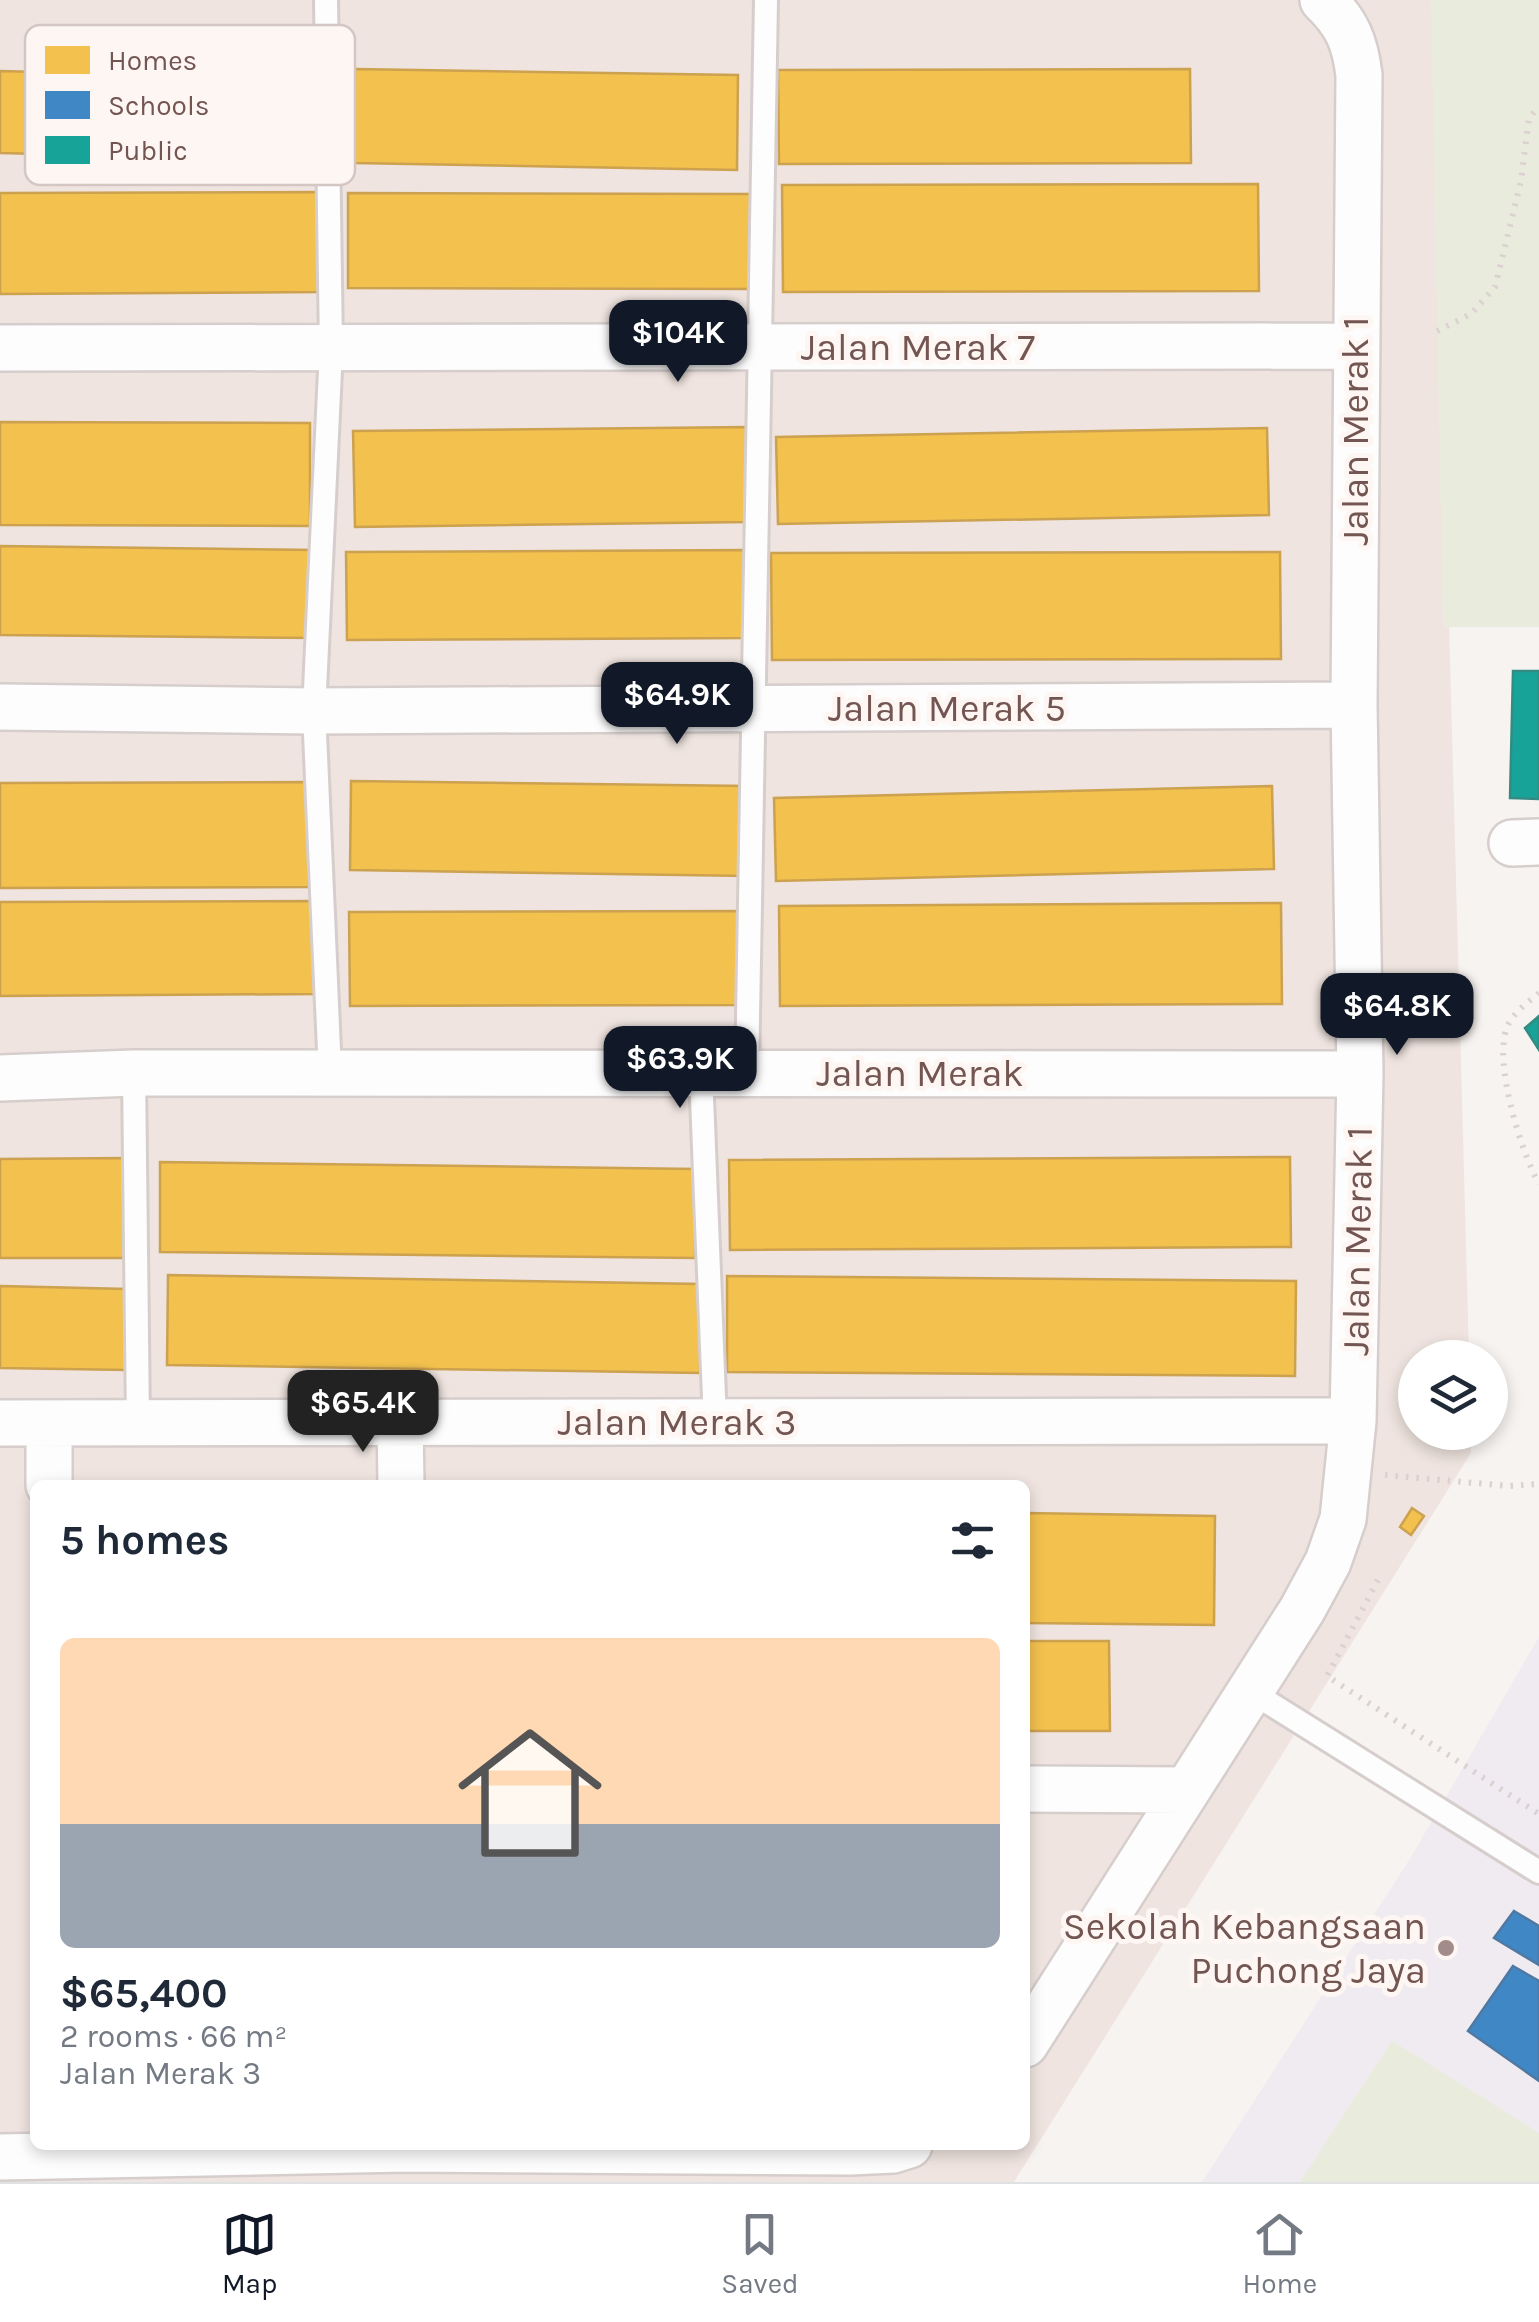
<!DOCTYPE html>
<html lang="en">
<head>
<meta charset="utf-8">
<style>
  body { margin:0; font-family:Karla,sans-serif; background:#f2f2f3; color:#1f2937; height:100vh; display:flex; flex-direction:column; font-size:38px; white-space:nowrap }
  * { box-sizing:border-box; margin:0 }
  p { font-size:32px; color:#747a83 }
  .icon { flex:none; width:55px; height:55px; fill:none; stroke:currentColor; stroke-width:2; stroke-linecap:round; stroke-linejoin:round }
  .map { position:relative; flex:1; overflow:hidden }
  .details { position:absolute; left:30px; top:1480px; width:1000px; height:670px; display:flex; flex-direction:column; background:#fff; border-radius:15px; box-shadow:0 5px 15px #0003 }
  .details>* { flex:none }
  .fabs { position:absolute; left:1398px; top:1340px; display:grid; gap:20px }
  .fabs a { display:grid; place-items:center; width:110px; height:110px; border-radius:50%; background:#fff; box-shadow:0 5px 15px #0003; font-size:50px }
  .price { position:absolute; translate:-50% -85px; padding:0 22px; border-radius:20px; background:#111827; color:#fff; font-size:32px; line-height:65px; filter:drop-shadow(0 2px 5px #0008) }
  .price::after { content:''; position:absolute; left:50%; top:60px; width:30px; height:22px; margin-left:-15px; background:inherit; clip-path:polygon(0 0,100% 0,50% 100%) }
  .price.current { background:#222; color:#fff }
  ul { padding:0; list-style:none }
  li { display:grid; align-content:center; gap:20px; height:530px; padding:0 30px }
  li span { display:grid; place-items:center; height:310px; border-radius:15px; color:#555 }
  li>.icon { margin-inline-start:auto }
  span .icon { width:180px; height:180px; fill:#fffc; stroke-width:1 }
  li b { font-size:42px }
  h2 { display:flex; justify-content:space-between; align-items:center; height:120px; padding:0 30px; font-size:42px }
  .dock { display:flex; justify-content:space-around; align-items:center; height:140px; border-top:2px solid #e0e1e3; background:#fff; font-size:28px; color:#747a83 }
  .dock a { display:grid; justify-items:center; gap:5px }
  .dock .current { color:#111827 }
  .map>svg:first-child { display:block }
  .residential { fill:#efe4df; fill-rule:evenodd }
  .education { fill:#efebf1 }
  .green { fill:#e9ecdc }
  .homes { fill:#f2c14e; stroke:#cca14f; stroke-width:2.5 }
  .schools { fill:#3f88c5; stroke:#4f79a2; stroke-width:2.5 }
  .public { fill:#17a398; stroke:#338c83; stroke-width:2.5 }
  .lines { fill:none; stroke-linecap:round; stroke-linejoin:round }
  .service-casing { stroke:#d6cecc; stroke-width:28 }
  .minor-casing { stroke:#d6cecc; stroke-width:50 }
  .path { stroke:#dad1d0; stroke-width:6; stroke-dasharray:2.5 8; stroke-linecap:butt }
  .service { stroke:#fefdfd; stroke-width:22 }
  .minor { stroke:#fefdfd; stroke-width:45 }
  .poi-dot { fill:#a18c89; stroke:#fdf6f3; stroke-width:4 }
  .labels { text-anchor:middle; stroke-width:10; stroke-linejoin:round; paint-order:stroke }
  .street-label { font-size:38px; fill:#735552; stroke:#fdf6f3 }
  .poi-label { font-size:38px; fill:#735552; stroke:#fdf6f3; text-anchor:end }
  .key { fill:#fdf6f3; stroke:#d4c6c3; stroke-width:2.5 }
  .key-label { font-size:28px; fill:#735552 }
</style>
</head>
<body>
<div class="map">
<svg width="1539" height="2182" viewBox="0 0 1539 2182">
  <rect width="100%" height="100%" fill="#f7f3f0"/>
  <path class="residential" d="M0 0H1432L1469 1357 1415 1358V1432L1471 1433V1453L1014 2182H0ZM35 1485H1025V2145H35Z"/>
  <path class="education" d="M1539 1637V2182H1202L1411 1857Z"/>
  <path class="green" d="M1431 0H1539V627H1443Z
    M1392 2041 1539 2133V2182H1300Z"/>
  <path class="homes" d="M355 69 738 75 737 170 354 163Z
    M1190 69 1191 163 779 164 778 70Z
    M0 71 316 79 315 161 0 153Z
    M1258 184 1259 291 783 292 782 185Z
    M319 192 320 292 0 294V193Z
    M348 193 753 194V289L348 288Z
    M0 422 310 423V526L0 525Z
    M746 427 747 522 355 527 353 431Z
    M1267 428 1269 515 778 524 776 437Z
    M0 546 316 550 315 638 0 635Z
    M748 550 749 638 347 640 346 552Z
    M1280 552 1281 659 772 660 771 553Z
    M351 781 748 786V876L350 870Z
    M308 782 309 887 0 888V783Z
    M1272 786 1274 869 776 881 774 798Z
    M314 901 315 994 0 996V902Z
    M1281 903 1282 1004 780 1006 779 906Z
    M747 911V1005L350 1006 349 912Z
    M1290 1157 1291 1247 730 1250 729 1160Z
    M125 1158 126 1258H0V1159Z
    M160 1162 696 1169 695 1258 160 1252Z
    M168 1275 701 1284 700 1373 167 1365Z
    M727 1276 1296 1281 1295 1376 727 1372Z
    M0 1286 127 1289 126 1370 0 1368Z
    M1412 1508 1424 1516 1411 1535 1400 1527Z
    M1025 1513 1215 1516 1214 1625 1025 1623Z
    M1025 1641H1109L1110 1731H1025Z"/>
  <path class="schools" d="M1514 1911 1539 1926V1965L1494 1938Z
    M1513 1966 1539 1981V2081L1468 2031Z"/>
  <path class="public" d="M1513 671H1539V799L1510 798Z
    M1539 1016V1050L1525 1028Z"/>
  <g class="lines">
    <defs>
      <path id="service" d="M326 0 331 349 314 711 330 1073
        M134 1073 138 1423
        M701 1073 715 1422
        M747 1073 766 0
        M1250 1691 1539 1872"/>
      <path id="minor" d="M0 348 1356 346
        M0 707 314 711 1354 705
        M1512 843 1539 842
        M0 1078 134 1073 1360 1074
        M0 1423 1353 1421
        M400 1423 401 1485
        M49 1485V1423
        M1025 1789 1185 1790
        M1025 2044 1302 1610 1328 1562 1343 1519 1353 1421 1360 1074 1354 705 1359 75C1355 42 1347 23 1323 0
        M0 2157 405 2149 850 2152 893 2150 909 2145"/>
    </defs>
    <use href="#service" class="service-casing"/>
    <use href="#minor" class="minor-casing"/>
    <path class="path" d="M1437 331 1471 314 1495 287 1521 181 1529 118 1539 106
      M1539 993C1528 1002 1513 1013 1507 1027 1493 1062 1521 1152 1539 1184
      M1385 1475 1509 1486 1539 1484
      M1378 1580 1327 1676 1539 1814"/>
    <use href="#service" class="service"/>
    <use href="#minor" class="minor"/>
  </g>
  <circle class="poi-dot" cx="1446" cy="1948" r="10"/>
  <g class="labels">
    <g class="street-label">
      <text x="918" y="360">Jalan Merak 7</text>
      <text transform="translate(1355 431) rotate(-90)" y="13">Jalan Merak 1</text>
      <text x="947" y="721">Jalan Merak 5</text>
      <text x="920" y="1086">Jalan Merak</text>
      <text transform="translate(1357 1241) rotate(-89)" y="13">Jalan Merak 1</text>
      <text x="677" y="1435">Jalan Merak 3</text>
    </g>
    <g class="poi-label">
      <text x="1426" y="1939">Sekolah Kebangsaan<tspan x="1426" dy="44">Puchong Jaya</tspan></text>
    </g>
  </g>
  <rect x="25" y="25" width="330" height="160" rx="15" class="key"/>
  <rect x="45" y="46" width="45" height="28" fill="#f2c14e"/>
  <rect x="45" y="91" width="45" height="28" fill="#3f88c5"/>
  <rect x="45" y="136" width="45" height="28" fill="#17a398"/>
  <g class="key-label">
    <text x="108" y="70">Homes</text>
    <text x="108" y="115">Schools</text>
    <text x="108" y="160">Public</text>
  </g>
</svg>
<div class="fabs">
<a><svg class="icon" aria-label="layers" viewBox="0 0 24 24"><path d="M12 4l9 5-9 5-9-5zM3 14l9 5 9-5"/></svg></a>
</div>
<b class="price" style="left:678px;top:385px">$104K</b>
<b class="price" style="left:677px;top:747px">$64.9K</b>
<b class="price" style="left:1397px;top:1058px">$64.8K</b>
<b class="price" style="left:680px;top:1111px">$63.9K</b>
<b class="price current" style="left:363px;top:1455px">$65.4K</b>
<section class="details">
<h2>5 homes<svg class="icon" aria-label="filters" viewBox="0 0 24 24"><path d="M4 7h16M4 17h16"/><circle cx="9" cy="7" r="2"/><circle cx="15" cy="17" r="2"/></svg></h2>
<ul>
<li><span style="background:linear-gradient(#ffd9b3 60%,#9aa5b1 0)"><svg class="icon" aria-label="home" viewBox="0 0 24 24"><path d="M3 11l9-7 9 7M6 9v11h12V9"/></svg></span><div><b>$65,400</b><p>2 rooms · 66 m²</p><p>Jalan Merak 3</p></div></li>
</ul>
</section>
</div>
<nav class="dock">
<a class="current"><svg class="icon" aria-label="map" viewBox="0 0 24 24"><path d="M3 6l6-2 6 2 6-2v14l-6 2-6-2-6 2zM9 4v14M15 6v14"/></svg>Map</a>
<a><svg class="icon" aria-label="saved" viewBox="0 0 24 24"><path d="M7 4h10v16l-5-4-5 4z"/></svg>Saved</a>
<a><svg class="icon" aria-label="home" viewBox="0 0 24 24"><path d="M3 11l9-7 9 7M6 9v11h12V9"/></svg>Home</a>
</nav>
</body>
</html>
